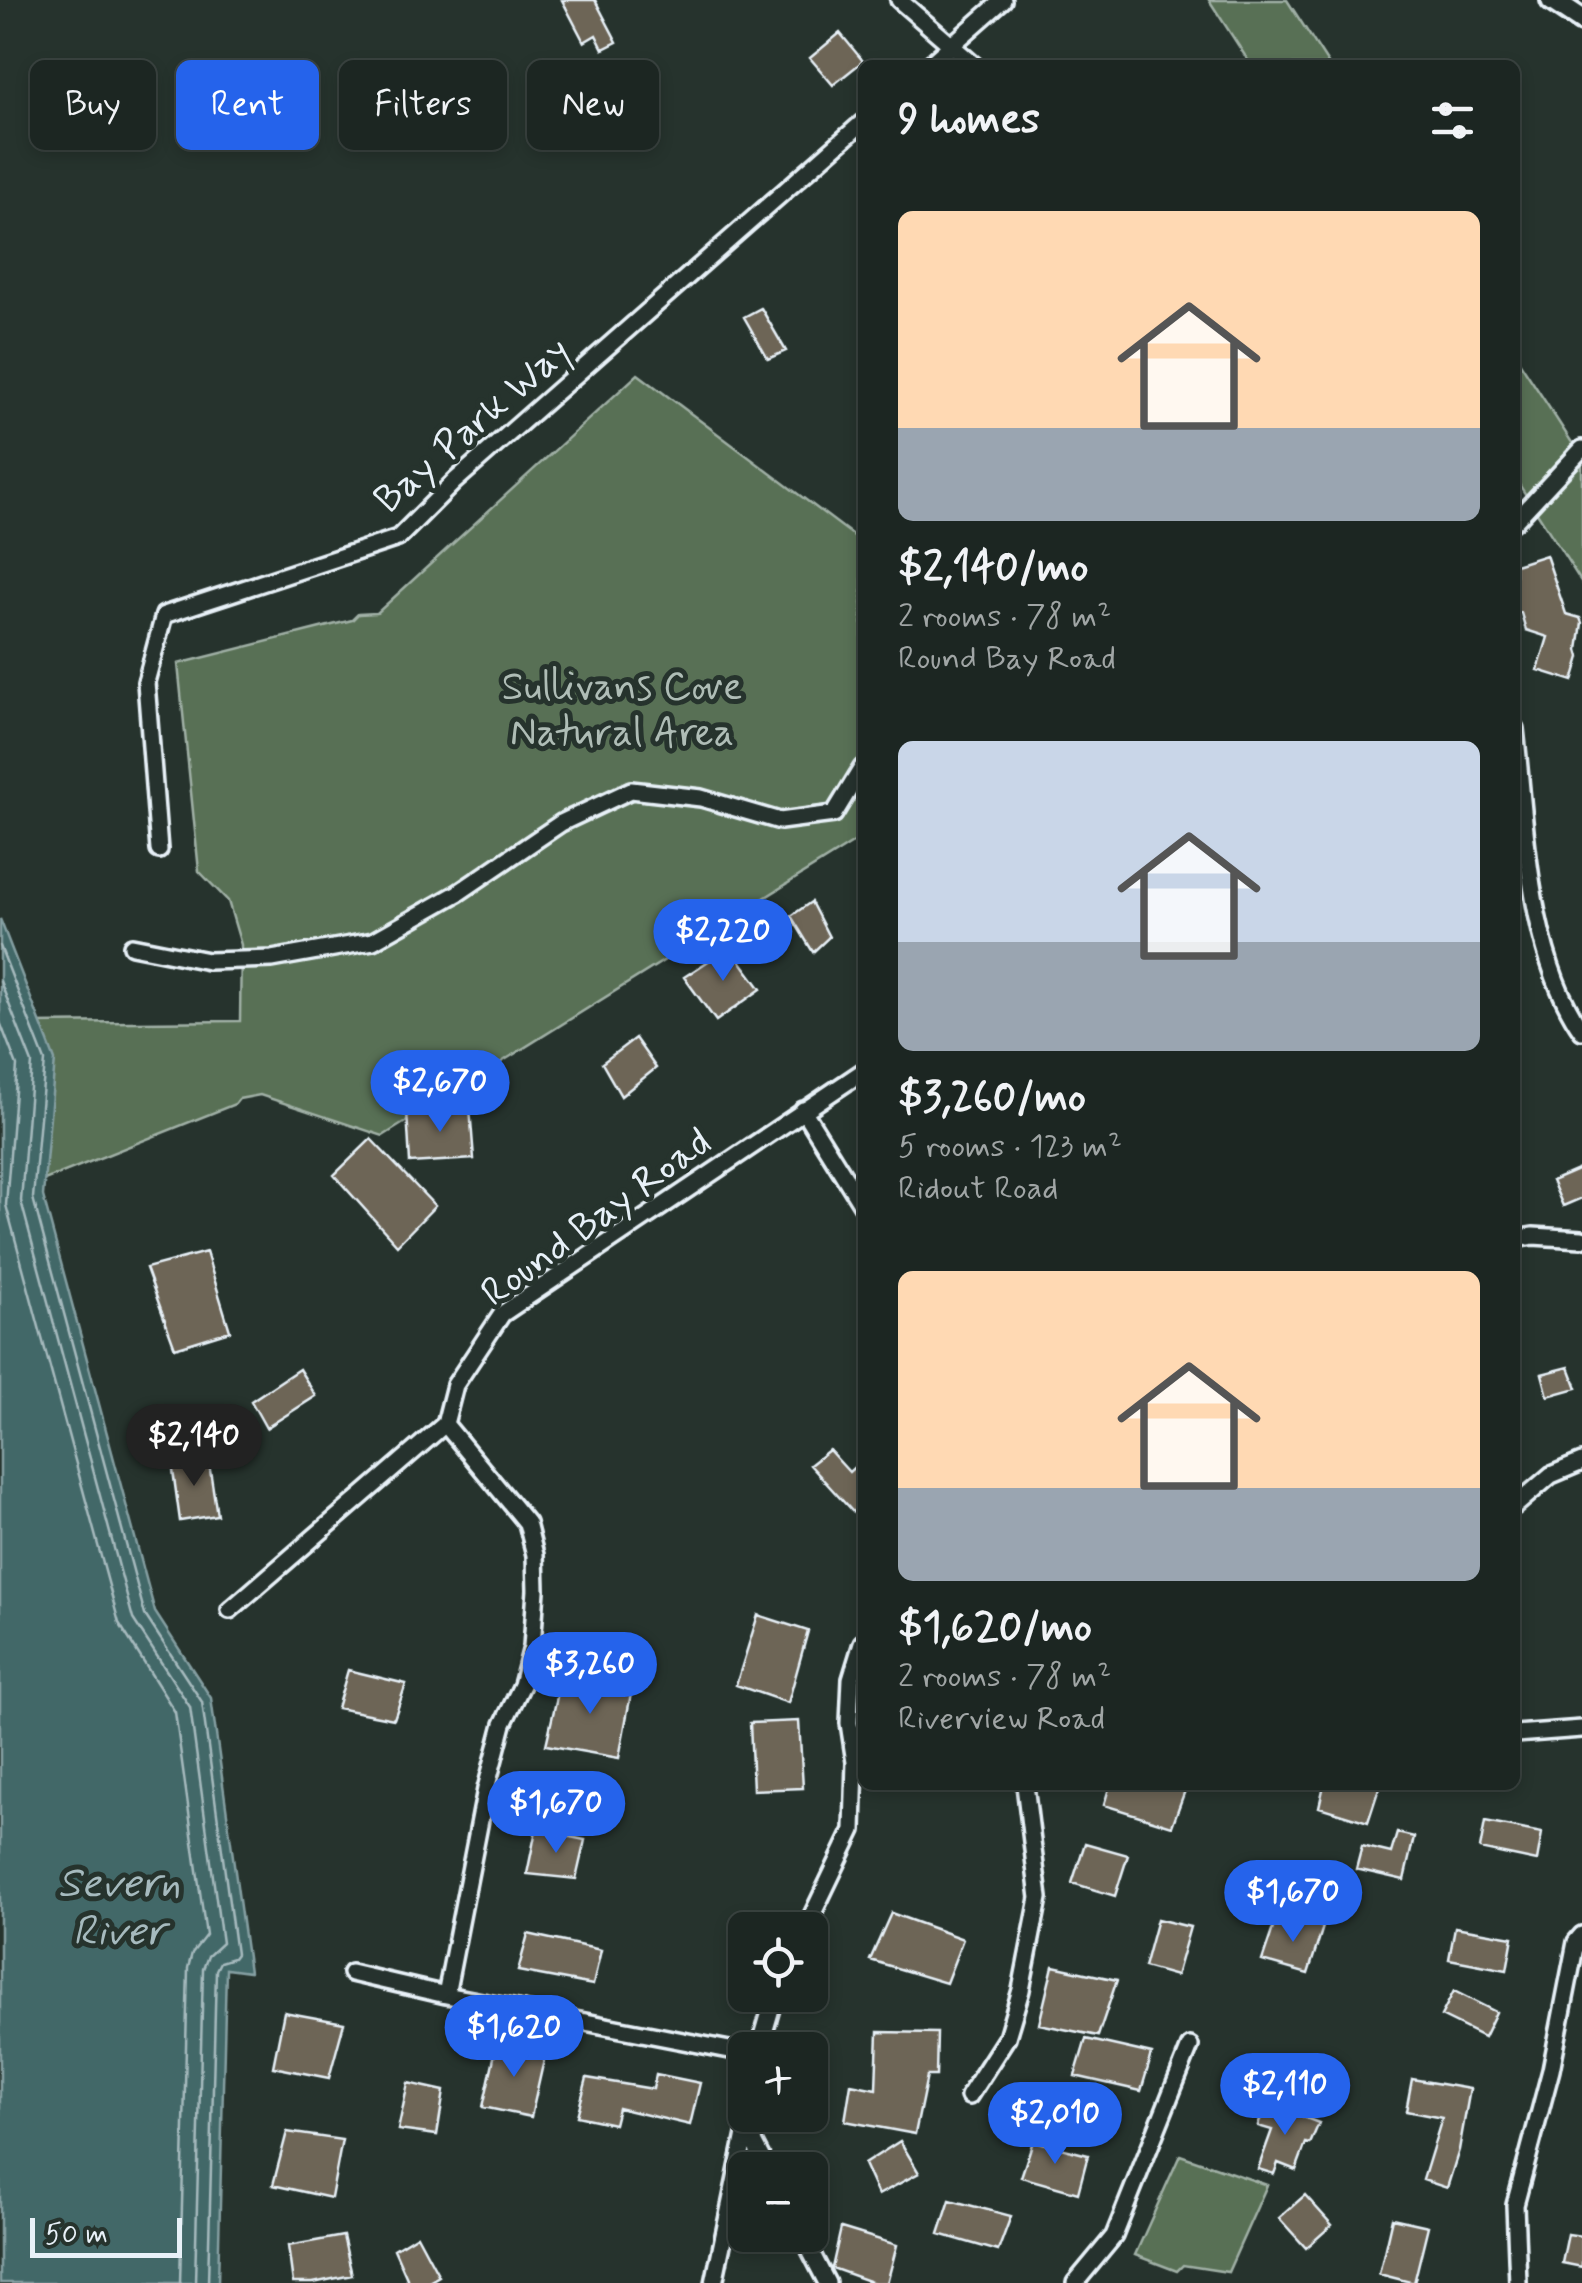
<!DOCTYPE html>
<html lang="en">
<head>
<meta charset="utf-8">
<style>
  body { margin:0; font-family:Mynerve,sans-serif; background:#29322f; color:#f1f3f6; height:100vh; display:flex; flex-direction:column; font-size:38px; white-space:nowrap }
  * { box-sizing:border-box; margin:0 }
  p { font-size:32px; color:#a0a5a5 }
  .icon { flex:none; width:55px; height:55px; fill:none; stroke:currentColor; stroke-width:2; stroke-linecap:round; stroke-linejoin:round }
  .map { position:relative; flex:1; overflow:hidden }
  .side { position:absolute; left:858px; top:60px; width:662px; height:1730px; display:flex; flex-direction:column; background:#1c2622; border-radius:15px; box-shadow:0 5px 15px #0003,0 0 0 2px #3a4340 }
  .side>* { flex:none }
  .guide { position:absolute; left:30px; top:60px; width:678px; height:90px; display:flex; gap:20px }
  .fabs { position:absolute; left:728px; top:1912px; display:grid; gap:20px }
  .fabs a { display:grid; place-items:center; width:100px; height:100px; border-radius:15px; background:#1c2622; box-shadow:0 5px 15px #0003,0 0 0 2px #3a4340; font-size:50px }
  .scale { position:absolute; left:30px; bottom:25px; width:152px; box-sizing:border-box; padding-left:10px; border:5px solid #e8f1f8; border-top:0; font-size:28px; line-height:35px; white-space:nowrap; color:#e8f1f8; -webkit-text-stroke:8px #26332d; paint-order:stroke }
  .price { position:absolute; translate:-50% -85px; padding:0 22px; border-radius:35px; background:#2563eb; color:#fff; font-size:32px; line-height:65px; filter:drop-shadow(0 2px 5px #0008) }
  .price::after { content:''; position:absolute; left:50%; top:60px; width:30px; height:22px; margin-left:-15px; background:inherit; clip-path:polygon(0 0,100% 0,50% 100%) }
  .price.selected { background:#222; color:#fff }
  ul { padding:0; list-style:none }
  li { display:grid; align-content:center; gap:20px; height:530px; padding:0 40px }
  li span { display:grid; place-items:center; height:310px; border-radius:15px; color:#555 }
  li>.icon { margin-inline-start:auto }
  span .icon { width:180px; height:180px; fill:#fffc; stroke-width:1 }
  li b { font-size:42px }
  h2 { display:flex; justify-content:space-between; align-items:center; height:120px; padding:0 40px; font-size:42px }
  .chip { padding:0 35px; border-radius:15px; background:#1c2622; box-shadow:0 5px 15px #0003,0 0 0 2px #3a4340; font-size:35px; line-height:90px }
  .chip.selected { background:#2563eb; color:#fff }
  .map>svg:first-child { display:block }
  .green { fill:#597054; stroke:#a0b0a6; stroke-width:2.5 }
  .water { fill:#436868; stroke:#859fa2; stroke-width:2.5 }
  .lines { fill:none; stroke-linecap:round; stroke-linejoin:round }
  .shore { stroke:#a6babe; stroke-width:2.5 }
  .building { fill:#6d6556; stroke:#e8f1f8; stroke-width:2.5 }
  .minor-casing { stroke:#e8f1f8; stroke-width:22 }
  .tertiary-casing { stroke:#e8f1f8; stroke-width:28 }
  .minor { stroke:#26332d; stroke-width:15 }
  .tertiary { stroke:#26332d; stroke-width:20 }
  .labels { text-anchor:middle; stroke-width:10; stroke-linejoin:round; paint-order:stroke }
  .street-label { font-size:40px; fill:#e8f1f8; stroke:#26332d }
  .park-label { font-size:40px; fill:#afbdb6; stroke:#26332d }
  .water-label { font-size:42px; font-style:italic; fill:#a6babe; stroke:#26332d }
</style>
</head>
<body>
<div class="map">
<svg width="1582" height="2283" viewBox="0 0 1582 2283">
  <rect width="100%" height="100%" fill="#26332d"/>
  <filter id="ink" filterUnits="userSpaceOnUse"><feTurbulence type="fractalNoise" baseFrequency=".01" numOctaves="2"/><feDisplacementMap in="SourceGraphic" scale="20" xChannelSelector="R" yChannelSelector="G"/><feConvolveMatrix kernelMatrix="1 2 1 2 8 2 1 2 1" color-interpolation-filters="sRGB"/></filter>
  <g filter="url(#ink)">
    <path class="green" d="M1209 0H1287L1329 65H1251Z
      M1515 355 1582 458V583L1515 478Z
      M638 374 862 542V837L383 1136 260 1095 239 1099 235 1104 42 1181 31 1023 240 1021 241 945 228 901 199 871 178 664 352 620 358 614 377 613Z
      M1180 2155 1267 2185 1228 2272 1183 2265 1177 2271 1135 2255Z"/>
    <path class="water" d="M0 919 55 1060 43 1196 155 1612 211 1698 249 1972 226 1969 218 2283H0Z"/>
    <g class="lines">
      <path class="shore" d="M0 946 45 1061 33 1198 145 1615 202 1702 236 1954 233 1958 220 1962 216 1970 208 2283
        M0 981 32 1063 21 1201 133 1619 190 1707 222 1943 208 1956 203 1969 195 2283
        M0 1022 17 1066 6 1205 119 1623 175 1712 206 1935 192 1953 188 1968 180 2283"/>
    </g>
    <path class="building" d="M562 0H595L617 42 603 49 596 35 584 42Z
      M840 33 863 61 833 85 810 58Z
      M761 308 786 351 768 359 744 317Z
      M1546 555 1566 614 1580 618 1582 623 1578 650 1580 657 1573 681 1538 670 1548 637 1526 630 1521 613 1515 612V565Z
      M811 902 829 937 813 952 791 916Z
      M730 947 761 989 716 1021 684 977Z
      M635 1038 656 1068 621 1096 602 1063Z
      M470 1108 474 1159 410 1163 407 1111Z
      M371 1139 435 1206 397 1245 334 1175Z
      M1582 1168V1198L1563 1206 1552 1181Z
      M206 1252 230 1331 175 1348 146 1268Z
      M1569 1367 1577 1388 1548 1396 1542 1374Z
      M299 1369 316 1396 266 1428 251 1401Z
      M829 1450 849 1472 862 1460V1522L810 1465Z
      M208 1457 217 1515 180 1521 172 1463Z
      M758 1615 808 1631 788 1703 736 1685Z
      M348 1670 406 1684 394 1719 337 1708Z
      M562 1675 632 1688 619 1758 546 1745Z
      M799 1721 803 1788 753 1790 750 1723Z
      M1110 1785H1187L1172 1826 1104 1805Z
      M1324 1785H1380L1368 1822 1319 1807Z
      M1485 1822 1542 1833 1537 1861 1480 1849Z
      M536 1830 585 1840 576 1879 527 1874Z
      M1397 1833 1414 1837 1404 1880 1356 1869 1362 1846 1391 1853Z
      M1085 1843 1128 1855 1115 1896 1072 1883Z
      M891 1913 963 1939 946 1983 870 1960Z
      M1277 1916 1323 1927 1308 1974 1262 1961Z
      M1157 1919 1190 1927 1176 1976 1144 1967Z
      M1455 1927 1513 1937 1507 1970 1449 1959Z
      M528 1934 601 1950 593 1985 518 1971Z
      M1053 1966 1117 1980 1098 2036 1039 2024Z
      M1454 1991 1496 2012 1484 2037 1441 2016Z
      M284 2012 344 2023 329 2078 273 2067Z
      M878 2032 937 2033 936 2076H927L915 2134 845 2121 851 2084 876 2089Z
      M1086 2039 1152 2054 1141 2091 1075 2076Z
      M497 2044 546 2051 531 2117 483 2107Z
      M656 2074 700 2083 690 2125 618 2108 614 2124 577 2116 587 2078 653 2089Z
      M1412 2079 1470 2089 1459 2150 1447 2188 1423 2180 1442 2118 1406 2111Z
      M408 2083 444 2091 437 2135 398 2130Z
      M1266 2103 1319 2123 1310 2144 1306 2143 1296 2170 1278 2163 1274 2174 1258 2169 1272 2130 1258 2126Z
      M287 2132 342 2140 331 2198 273 2185Z
      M900 2141 919 2173 878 2195 864 2164Z
      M1033 2141 1088 2155 1078 2193 1021 2177Z
      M1305 2195 1332 2225 1306 2248 1279 2218Z
      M950 2200 1011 2216 998 2251 939 2234Z
      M1392 2218 1428 2226 1414 2283 1379 2274Z
      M841 2228 897 2245 887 2283H874L832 2268Z
      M1568 2234 1582 2236V2267L1562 2263Z
      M417 2235 439 2276 427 2283H409L394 2249Z
      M343 2236 352 2275 313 2283H293L288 2246Z"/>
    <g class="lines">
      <defs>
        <path id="minor" d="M899 0 974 65
          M929 65 1003 0
          M1515 521 1582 449
          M1515 729C1526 822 1527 953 1582 1031
          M159 850 146 682 164 615 398 538 455 481 862 123
          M132 946 208 961 272 959 373 941 458 893 561 823 631 790 701 798 780 821 834 814 862 768
          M803 1110 862 1205
          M1515 1239 1533 1236 1582 1239
          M445 1424 527 1523 535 1555 536 1590 532 1647 522 1685 503 1724 486 1789 446 1995
          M1515 1506 1551 1475 1582 1462
          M230 1610 445 1424 455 1385 502 1314 862 1072
          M1515 1734 1582 1729
          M805 1930 853 1830 855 1762 849 1723 851 1679 862 1643
          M351 1973 446 1995 745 2053
          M759 2050 775 1995
          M969 2096 1007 2037 1021 1990 1039 1898 1025 1785
          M747 2130 768 2170
          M802 2235 827 2283
          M714 2283 749 2115
          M1075 2283 1114 2236 1190 2046
          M1518 2283 1515 2205 1551 2070 1576 1942 1582 1935"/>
        <path id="tertiary" d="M1552 0 1582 20"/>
      </defs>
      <use href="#minor" class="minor-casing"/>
      <use href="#tertiary" class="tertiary-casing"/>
      <use href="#minor" class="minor"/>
      <use href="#tertiary" class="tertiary"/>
    </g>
  </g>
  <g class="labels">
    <g class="street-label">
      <text transform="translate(471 424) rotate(-41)" y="14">Bay Park Way</text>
      <text transform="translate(595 1216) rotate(-36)" y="14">Round Bay Road</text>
    </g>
    <g class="park-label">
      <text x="622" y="699">Sullivans Cove<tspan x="622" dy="46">Natural Area</tspan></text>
    </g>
    <g class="water-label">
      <text x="119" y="1896">Severn<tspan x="119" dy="48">River</tspan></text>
    </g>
  </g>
</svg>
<div class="fabs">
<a><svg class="icon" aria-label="locate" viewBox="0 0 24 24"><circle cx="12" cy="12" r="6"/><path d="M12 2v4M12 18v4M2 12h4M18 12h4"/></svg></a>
<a>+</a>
<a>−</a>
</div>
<div class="scale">50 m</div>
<b class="price" style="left:723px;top:984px">$2,220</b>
<b class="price" style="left:440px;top:1135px">$2,670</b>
<b class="price selected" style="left:194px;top:1489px">$2,140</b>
<b class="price" style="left:590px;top:1717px">$3,260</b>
<b class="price" style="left:556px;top:1856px">$1,670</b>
<b class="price" style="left:1293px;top:1945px">$1,670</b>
<b class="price" style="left:514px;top:2080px">$1,620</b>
<b class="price" style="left:1285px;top:2138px">$2,110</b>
<b class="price" style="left:1055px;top:2167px">$2,010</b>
<div class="guide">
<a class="chip">Buy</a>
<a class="chip selected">Rent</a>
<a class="chip">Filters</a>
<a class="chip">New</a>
</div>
<section class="side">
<h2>9 homes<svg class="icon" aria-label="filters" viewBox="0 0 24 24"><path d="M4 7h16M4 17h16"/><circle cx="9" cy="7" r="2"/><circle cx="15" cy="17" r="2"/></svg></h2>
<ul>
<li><span style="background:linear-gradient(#ffd9b3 70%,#9aa5b1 0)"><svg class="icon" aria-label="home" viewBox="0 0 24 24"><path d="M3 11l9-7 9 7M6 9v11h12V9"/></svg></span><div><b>$2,140/mo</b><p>2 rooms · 78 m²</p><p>Round Bay Road</p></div></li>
<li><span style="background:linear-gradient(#c9d6e8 65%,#9aa5b1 0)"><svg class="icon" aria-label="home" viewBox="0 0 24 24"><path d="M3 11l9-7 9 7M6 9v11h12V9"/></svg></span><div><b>$3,260/mo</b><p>5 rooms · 123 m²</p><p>Ridout Road</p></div></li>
<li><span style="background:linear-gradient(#ffd9b3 70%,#9aa5b1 0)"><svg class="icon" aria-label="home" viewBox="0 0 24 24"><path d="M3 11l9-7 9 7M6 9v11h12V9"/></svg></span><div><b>$1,620/mo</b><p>2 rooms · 78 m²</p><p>Riverview Road</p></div></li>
</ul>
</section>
</div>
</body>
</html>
